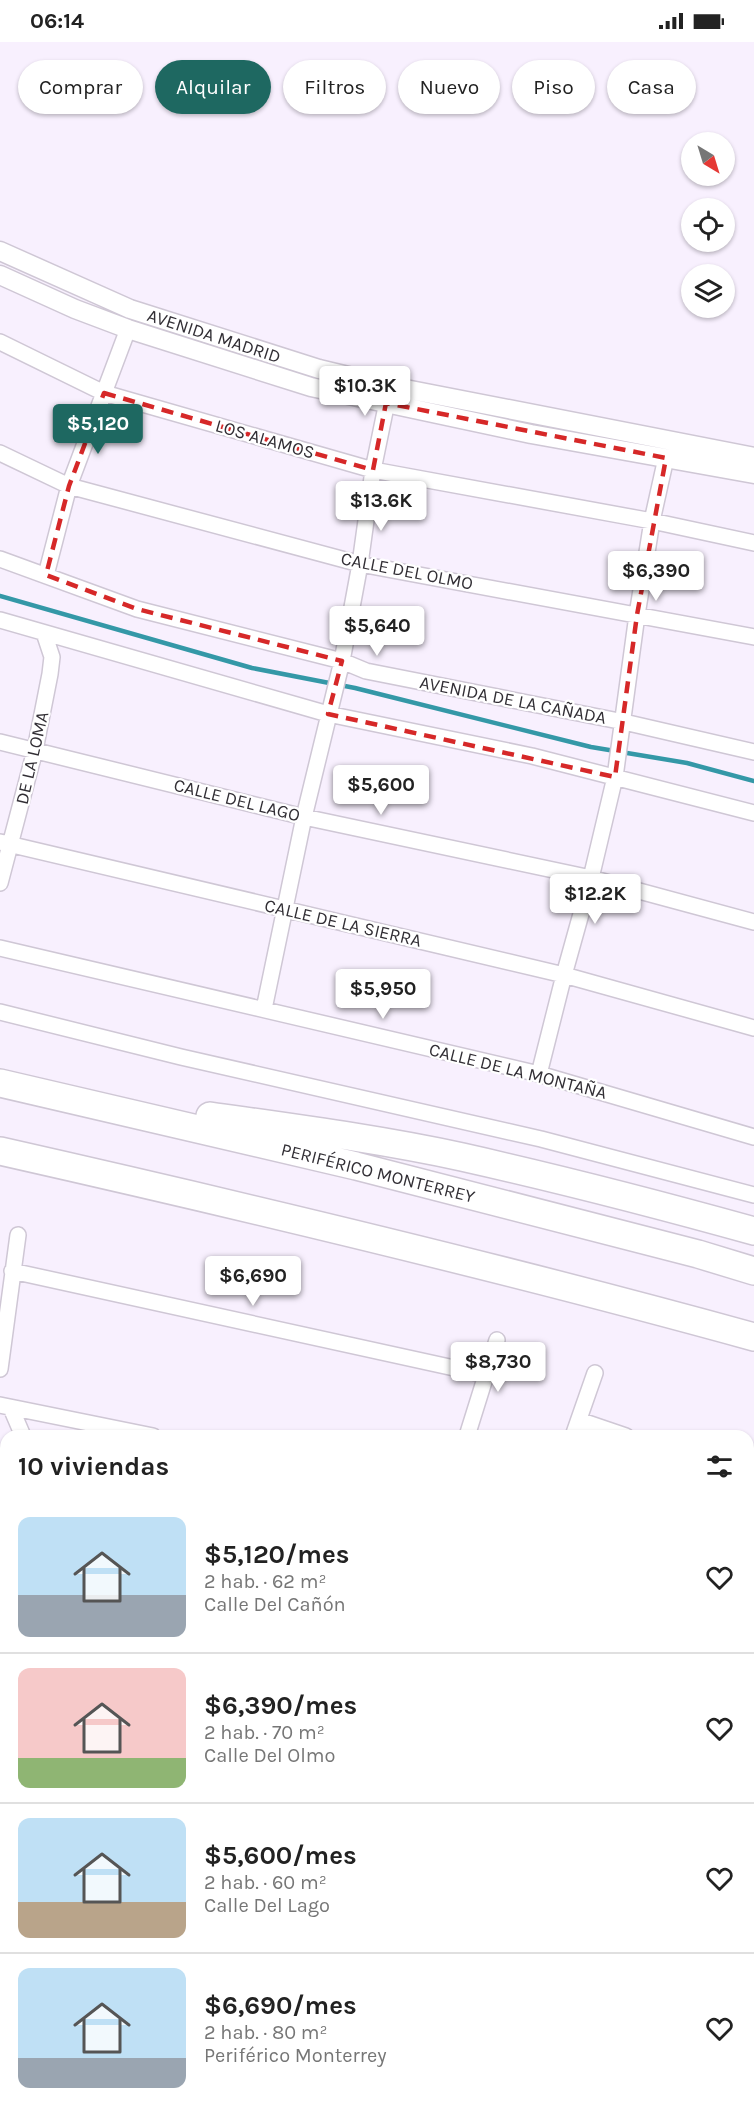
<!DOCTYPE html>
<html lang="es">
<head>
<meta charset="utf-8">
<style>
  body { margin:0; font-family:Karla,sans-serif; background:#f2f2f2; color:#222; height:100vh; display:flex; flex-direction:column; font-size:22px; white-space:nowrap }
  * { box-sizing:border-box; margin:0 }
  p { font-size:20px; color:#767676 }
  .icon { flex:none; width:33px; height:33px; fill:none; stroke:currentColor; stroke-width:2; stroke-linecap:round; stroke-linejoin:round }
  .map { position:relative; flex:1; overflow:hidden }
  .sheet { position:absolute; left:0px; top:1388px; width:754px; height:686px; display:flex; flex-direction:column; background:#fff; border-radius:18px 18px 0 0; box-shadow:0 2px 4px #0004 }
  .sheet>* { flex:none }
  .banner { position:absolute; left:18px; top:18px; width:718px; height:54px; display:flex; gap:12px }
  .needle { width:39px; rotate:142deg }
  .tools { position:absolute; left:681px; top:90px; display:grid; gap:12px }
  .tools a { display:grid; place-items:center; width:54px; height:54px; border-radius:50%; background:#fff; box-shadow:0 2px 4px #0004; font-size:30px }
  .price { position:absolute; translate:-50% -51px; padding:0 14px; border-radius:6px; background:#fff; color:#222; font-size:20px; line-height:39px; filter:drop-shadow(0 2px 3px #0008) }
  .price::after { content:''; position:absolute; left:50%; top:36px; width:18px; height:14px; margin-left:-9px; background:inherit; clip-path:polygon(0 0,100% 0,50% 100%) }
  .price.active { background:#1e6861; color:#fff }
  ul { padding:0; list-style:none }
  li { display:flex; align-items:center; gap:18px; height:150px; padding:0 18px }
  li+li { border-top:2px solid #e0e0e0 }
  li span { display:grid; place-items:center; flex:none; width:168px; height:120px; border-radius:12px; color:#555 }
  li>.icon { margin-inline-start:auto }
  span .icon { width:72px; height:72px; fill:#fffc; stroke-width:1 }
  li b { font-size:26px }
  h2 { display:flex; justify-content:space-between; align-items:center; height:72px; padding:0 18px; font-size:26px }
  .pill { padding:0 21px; border-radius:27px; background:#fff; box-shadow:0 2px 4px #0004; font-size:21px; line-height:54px }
  .pill.active { background:#1e6861; color:#fff }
  .status { display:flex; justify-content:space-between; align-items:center; height:42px; padding:0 30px; background:#fff; direction:ltr }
  .status svg { height:16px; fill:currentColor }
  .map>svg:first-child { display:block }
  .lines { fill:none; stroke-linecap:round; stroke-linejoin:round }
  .stream { stroke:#3498a7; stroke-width:4.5 }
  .minor-casing { stroke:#cfc7d5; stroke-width:18 }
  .tertiary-casing { stroke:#cfc7d5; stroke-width:21 }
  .motorway-casing { stroke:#cfc7d5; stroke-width:30 }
  .minor { stroke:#fff; stroke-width:15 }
  .tertiary { stroke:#fff; stroke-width:18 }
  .motorway { stroke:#fff; stroke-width:27 }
  .marked { fill:none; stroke:#d62828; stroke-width:4.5; stroke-dasharray:12 8; stroke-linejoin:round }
  .labels { text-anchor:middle; stroke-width:4.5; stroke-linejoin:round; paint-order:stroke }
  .street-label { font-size:18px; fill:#322f35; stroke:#fff }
</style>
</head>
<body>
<div class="status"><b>06:14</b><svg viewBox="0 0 49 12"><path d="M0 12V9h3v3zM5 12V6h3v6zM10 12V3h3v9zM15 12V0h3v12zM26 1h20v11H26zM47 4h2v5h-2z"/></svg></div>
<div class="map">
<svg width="754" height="2072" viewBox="0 0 754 2072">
  <rect width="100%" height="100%" fill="#f8f0fe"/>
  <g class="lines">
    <path class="stream" d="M0 554 252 626 355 646 591 705 687 721 754 739"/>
    <defs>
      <path id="minor" d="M0 300 104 351 373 428 652 479 754 501
        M0 411 69 444 360 522 754 595
        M0 517 137 567 342 619 366 629 624 680 754 710
        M46 533 69 444 128 287
        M0 578 328 672 532 714 754 771
        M0 700 304 775 591 836 754 880
        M0 800 564 933 754 986
        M0 841 35 708 50 632 52 615 44 591
        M0 906 539 1032 754 1095
        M264 967 304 775 342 619 360 522 373 428 389 350
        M0 970 181 1015 541 1097 754 1153
        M539 1032 564 933 591 836 615 735 637 573 652 479 666 416
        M12 1229 486 1333
        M0 1327 18 1193
        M0 1363 153 1394
        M11 1366 23 1394
        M579 1378 626 1394
        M467 1394 497 1298
        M573 1394 595 1331
        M748 1434 754 1436
        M748 1556 754 1557
        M0 1600 6 1618
        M0 1654 6 1652
        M0 1693 6 1691
        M748 1783 754 1785
        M0 1901 6 1916
        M0 2004 6 2002
        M748 2009 754 2011
        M297 2067 299 2072
        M98 2072 110 2067
        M340 2072 341 2067
        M449 2072 451 2067
        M556 2072 557 2067
        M661 2072 662 2067"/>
      <path id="tertiary" d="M0 209 130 267 319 327 390 344 754 415
        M0 233 75 267 128 287 311 345 531 392 754 432
        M748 1893 754 1895
        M179 2067 181 2072"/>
      <path id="motorway" d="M0 1041 356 1124 698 1212 754 1229
        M210 1074C294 1086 379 1097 462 1115 560 1137 657 1162 754 1189
        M0 1109C252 1166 504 1226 754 1295"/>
    </defs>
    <use href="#minor" class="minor-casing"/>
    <use href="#tertiary" class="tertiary-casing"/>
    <use href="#motorway" class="motorway-casing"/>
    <use href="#minor" class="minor"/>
    <use href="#tertiary" class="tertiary"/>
    <use href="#motorway" class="motorway"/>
  </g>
  <path class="marked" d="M104 351 373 428 386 361 666 416 637 573 615 735 328 672 342 619 137 567 46 533 69 444Z"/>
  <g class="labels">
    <g class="street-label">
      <text transform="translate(214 294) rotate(18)" y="6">AVENIDA MADRID</text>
      <text transform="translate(265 397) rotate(16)" y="6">LOS ALAMOS</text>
      <text transform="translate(407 529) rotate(11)" y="6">CALLE DEL OLMO</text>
      <text transform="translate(513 658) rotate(11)" y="6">AVENIDA DE LA CAÑADA</text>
      <text transform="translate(32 716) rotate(-77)" y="6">DE LA LOMA</text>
      <text transform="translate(237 758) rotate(14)" y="6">CALLE DEL LAGO</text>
      <text transform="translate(343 881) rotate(13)" y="6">CALLE DE LA SIERRA</text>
      <text transform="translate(518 1029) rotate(14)" y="6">CALLE DE LA MONTAÑA</text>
      <text transform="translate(378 1131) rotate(14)" y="6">PERIFÉRICO MONTERREY</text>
    </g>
  </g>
</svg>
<div class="tools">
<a><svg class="needle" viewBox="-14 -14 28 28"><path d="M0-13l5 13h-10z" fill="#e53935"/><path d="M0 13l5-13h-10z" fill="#767676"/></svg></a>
<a><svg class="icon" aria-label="locate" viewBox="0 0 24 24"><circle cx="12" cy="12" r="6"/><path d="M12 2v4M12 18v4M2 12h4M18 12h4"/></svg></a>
<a><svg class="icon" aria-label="layers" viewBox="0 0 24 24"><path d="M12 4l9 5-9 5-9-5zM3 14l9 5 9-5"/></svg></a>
</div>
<b class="price" style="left:365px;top:375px">$10.3K</b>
<b class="price active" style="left:98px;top:413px">$5,120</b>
<b class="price" style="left:381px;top:490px">$13.6K</b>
<b class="price" style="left:656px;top:560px">$6,390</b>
<b class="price" style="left:377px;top:615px">$5,640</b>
<b class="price" style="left:381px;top:774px">$5,600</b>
<b class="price" style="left:595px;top:883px">$12.2K</b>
<b class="price" style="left:383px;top:978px">$5,950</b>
<b class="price" style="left:253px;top:1265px">$6,690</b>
<b class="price" style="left:498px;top:1351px">$8,730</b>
<div class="banner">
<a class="pill">Comprar</a>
<a class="pill active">Alquilar</a>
<a class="pill">Filtros</a>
<a class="pill">Nuevo</a>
<a class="pill">Piso</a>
<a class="pill">Casa</a>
</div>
<section class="sheet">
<h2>10 viviendas<svg class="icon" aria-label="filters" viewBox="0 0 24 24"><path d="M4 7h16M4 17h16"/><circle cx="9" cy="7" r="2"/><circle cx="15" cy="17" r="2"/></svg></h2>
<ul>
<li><span style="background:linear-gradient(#bfe0f5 65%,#9aa5b1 0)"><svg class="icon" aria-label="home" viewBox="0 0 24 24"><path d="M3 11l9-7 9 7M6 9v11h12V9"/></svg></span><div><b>$5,120/mes</b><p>2 hab. · 62 m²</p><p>Calle Del Cañón</p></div><svg class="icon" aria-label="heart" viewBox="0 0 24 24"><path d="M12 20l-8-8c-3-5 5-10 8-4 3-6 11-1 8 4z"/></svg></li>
<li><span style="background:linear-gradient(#f6c9c9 75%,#8fb573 0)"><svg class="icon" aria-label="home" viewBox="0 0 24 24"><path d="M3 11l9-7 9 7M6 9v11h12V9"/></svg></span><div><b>$6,390/mes</b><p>2 hab. · 70 m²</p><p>Calle Del Olmo</p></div><svg class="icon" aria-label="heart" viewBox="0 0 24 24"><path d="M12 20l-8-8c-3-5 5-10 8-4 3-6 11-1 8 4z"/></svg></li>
<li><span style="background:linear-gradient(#bfe0f5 70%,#b9a48a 0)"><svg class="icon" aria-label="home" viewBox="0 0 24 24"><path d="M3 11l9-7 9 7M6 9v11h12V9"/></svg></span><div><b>$5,600/mes</b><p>2 hab. · 60 m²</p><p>Calle Del Lago</p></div><svg class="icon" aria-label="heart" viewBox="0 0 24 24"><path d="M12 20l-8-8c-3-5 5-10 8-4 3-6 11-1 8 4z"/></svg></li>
<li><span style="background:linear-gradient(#bfe0f5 75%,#9aa5b1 0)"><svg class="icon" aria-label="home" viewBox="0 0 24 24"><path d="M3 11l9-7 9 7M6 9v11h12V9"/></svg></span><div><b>$6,690/mes</b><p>2 hab. · 80 m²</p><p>Periférico Monterrey</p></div><svg class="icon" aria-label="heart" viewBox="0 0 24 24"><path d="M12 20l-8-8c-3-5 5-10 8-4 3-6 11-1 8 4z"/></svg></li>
</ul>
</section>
</div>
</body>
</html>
